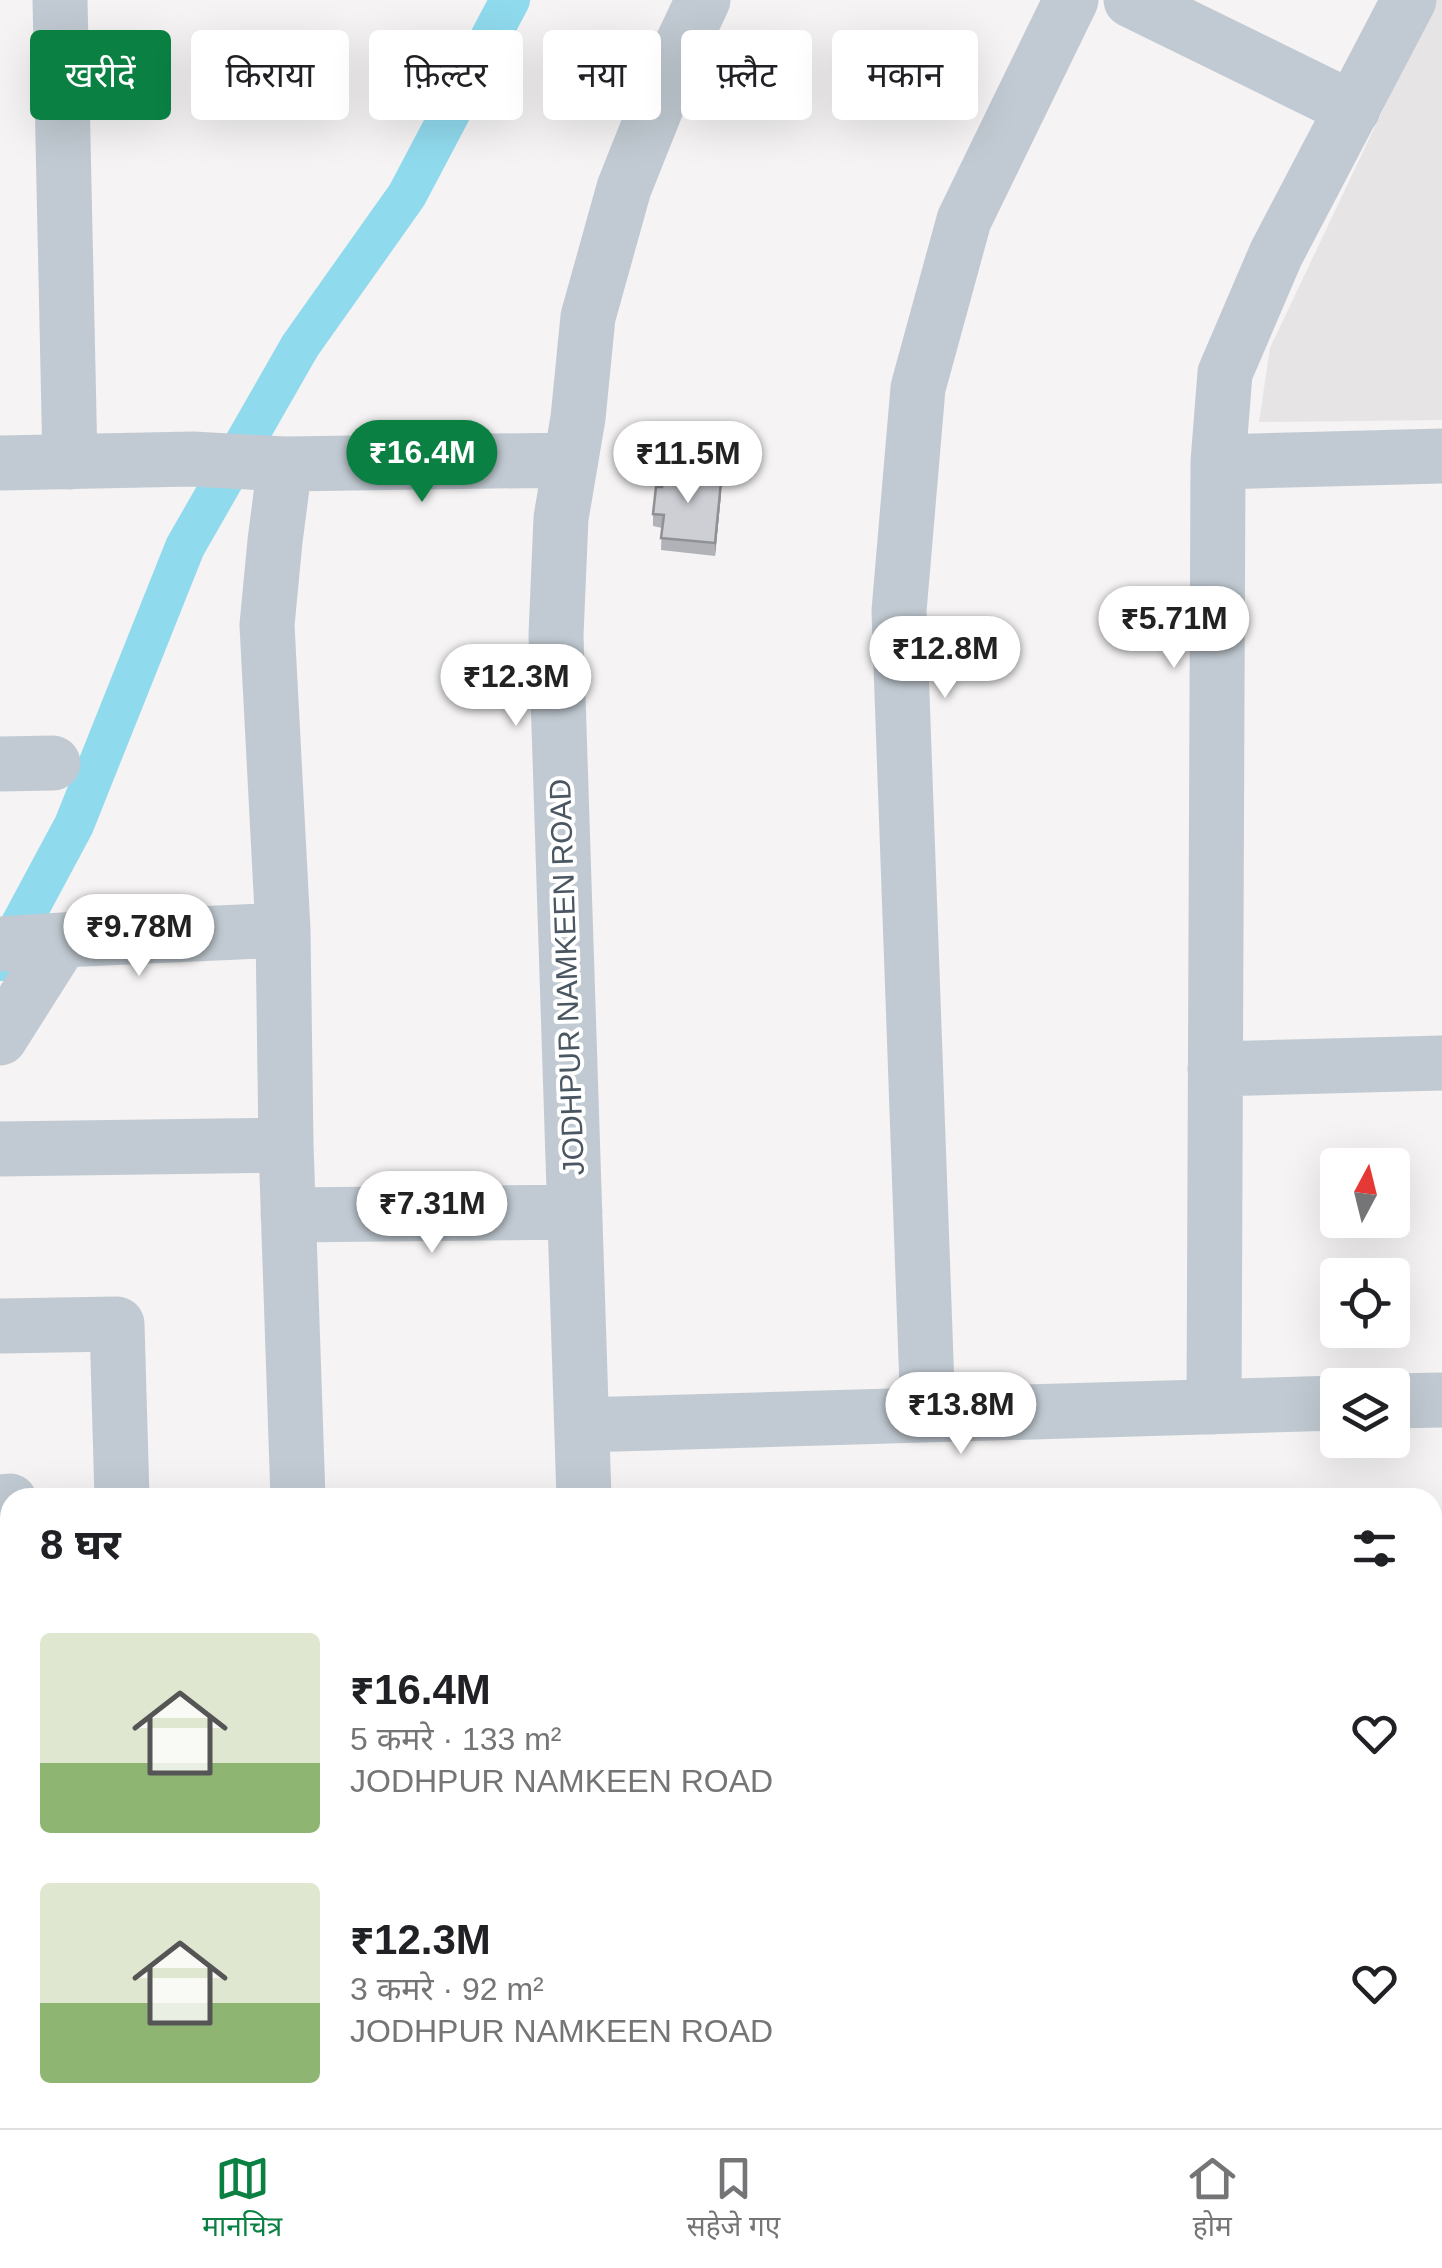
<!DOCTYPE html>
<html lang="hi">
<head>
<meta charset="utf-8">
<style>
  body { margin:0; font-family:Helvetica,"Noto Sans Devanagari",sans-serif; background:#f6f6f6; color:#202124; height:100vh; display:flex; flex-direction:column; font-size:38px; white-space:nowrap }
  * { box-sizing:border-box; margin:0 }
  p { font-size:32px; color:#757577 }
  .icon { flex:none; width:55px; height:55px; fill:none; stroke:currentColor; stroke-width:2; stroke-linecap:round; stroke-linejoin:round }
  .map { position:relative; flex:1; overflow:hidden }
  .panel { position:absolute; left:0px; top:1488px; width:1442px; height:642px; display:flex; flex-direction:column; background:#fff; border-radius:30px 30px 0 0; box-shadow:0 10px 40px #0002 }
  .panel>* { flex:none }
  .guide { position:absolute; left:30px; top:30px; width:1382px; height:90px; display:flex; gap:20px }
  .needle { width:65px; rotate:7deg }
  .fabs { position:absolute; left:1320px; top:1148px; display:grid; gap:20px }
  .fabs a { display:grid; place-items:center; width:90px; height:90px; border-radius:10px; background:#fff; box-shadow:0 10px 40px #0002; font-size:50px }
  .price { position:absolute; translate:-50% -85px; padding:0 22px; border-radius:35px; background:#fff; color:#222; font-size:32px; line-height:65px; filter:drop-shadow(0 2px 5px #0008) }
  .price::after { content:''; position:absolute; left:50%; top:60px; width:30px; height:22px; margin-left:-15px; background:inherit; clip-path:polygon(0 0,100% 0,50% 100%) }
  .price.selected { background:#0b8043; color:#fff }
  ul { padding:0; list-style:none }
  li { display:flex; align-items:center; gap:30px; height:250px; padding:0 40px }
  li span { display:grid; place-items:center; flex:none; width:280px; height:200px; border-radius:10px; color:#555 }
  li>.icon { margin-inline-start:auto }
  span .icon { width:120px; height:120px; fill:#fffc; stroke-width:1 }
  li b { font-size:42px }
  h2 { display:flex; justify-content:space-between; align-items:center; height:120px; padding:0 40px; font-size:42px }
  .chip { padding:0 35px; border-radius:10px; background:#fff; box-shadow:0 10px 40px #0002; font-size:35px; line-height:90px }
  .chip.selected { background:#0b8043; color:#fff }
  .menu { display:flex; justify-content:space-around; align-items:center; height:140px; border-top:2px solid #e0e0e0; background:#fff; font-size:28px; color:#757577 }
  .menu a { display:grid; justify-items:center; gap:5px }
  .menu .selected { color:#0b8043 }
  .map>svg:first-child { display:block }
  .education { fill:#e6e4e5 }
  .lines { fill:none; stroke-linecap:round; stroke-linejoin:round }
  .canal { stroke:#90daee; stroke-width:40 }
  .minor { stroke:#c1cad2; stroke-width:55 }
  .wall { fill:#b0b2b7 }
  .shaded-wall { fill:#909195 }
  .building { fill:#cdcfd5; stroke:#909195; stroke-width:2.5 }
  .labels { text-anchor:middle; stroke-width:8; stroke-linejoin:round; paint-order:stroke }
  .street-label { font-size:30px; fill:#4a5661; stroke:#fff }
</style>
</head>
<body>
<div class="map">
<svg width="1442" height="2128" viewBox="0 0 1442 2128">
  <rect width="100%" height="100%" fill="#f5f3f3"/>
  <path class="education" d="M1435 0H1442V420L1259 422 1270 348Z"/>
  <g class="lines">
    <path class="canal" d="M1 961 74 825 185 547 300 346 407 195 510 0"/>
    <path class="minor" d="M60 0 70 462
      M1131 0 1353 109
      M1218 462 1442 456
      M0 463 193 459 285 464 571 460
      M285 464 275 541 267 625 283 930 286 1145 298 1498
      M0 764 53 763
      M0 944 62 940
      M0 1038 62 940 283 930
      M1215 1069 1442 1063
      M0 1149 286 1145
      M288 1215 575 1212
      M0 1326 117 1324 122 1498
      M1392 1401 1442 1400
      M1214 1407 1218 462 1225 373 1276 254 1409 0
      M928 1415 899 611 918 388 964 220 1071 0
      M582 1425 1338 1403
      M584 1498 556 635 561 518 578 418 588 317 624 188 677 55 703 0
      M0 1502 10 1501
      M0 1674H10
      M1432 1755H1442
      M0 1853H10
      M0 2074 10 2073
      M307 2120 308 2128
      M606 2120V2128
      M969 2120V2128
      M1275 2120V2128"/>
  </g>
  <path class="wall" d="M696 479 721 494 715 556 661 550 662 528 653 526V514L662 487Z"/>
  <path class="shaded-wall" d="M721 482V494L715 556V543Z"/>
  <path class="building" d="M664 467 696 470V479L721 482 715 543 661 538 664 515 653 514 656 487H662Z"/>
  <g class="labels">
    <g class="street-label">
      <text transform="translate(567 977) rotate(-92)" y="10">JODHPUR NAMKEEN ROAD</text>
    </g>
  </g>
</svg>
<div class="fabs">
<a><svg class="needle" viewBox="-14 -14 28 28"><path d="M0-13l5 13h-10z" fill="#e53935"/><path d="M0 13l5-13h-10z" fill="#757577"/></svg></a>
<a><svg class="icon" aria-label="locate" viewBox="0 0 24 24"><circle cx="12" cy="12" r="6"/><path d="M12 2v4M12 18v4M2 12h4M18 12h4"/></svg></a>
<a><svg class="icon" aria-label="layers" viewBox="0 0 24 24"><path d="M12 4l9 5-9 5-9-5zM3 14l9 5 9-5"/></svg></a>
</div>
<b class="price selected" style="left:422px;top:505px">₹16.4M</b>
<b class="price" style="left:688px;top:506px">₹11.5M</b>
<b class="price" style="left:1174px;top:671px">₹5.71M</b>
<b class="price" style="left:945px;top:701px">₹12.8M</b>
<b class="price" style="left:516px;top:729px">₹12.3M</b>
<b class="price" style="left:139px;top:979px">₹9.78M</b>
<b class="price" style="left:432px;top:1256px">₹7.31M</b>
<b class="price" style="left:961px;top:1457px">₹13.8M</b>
<div class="guide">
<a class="chip selected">खरीदें</a>
<a class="chip">किराया</a>
<a class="chip">फ़िल्टर</a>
<a class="chip">नया</a>
<a class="chip">फ़्लैट</a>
<a class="chip">मकान</a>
</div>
<section class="panel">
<h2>8 घर<svg class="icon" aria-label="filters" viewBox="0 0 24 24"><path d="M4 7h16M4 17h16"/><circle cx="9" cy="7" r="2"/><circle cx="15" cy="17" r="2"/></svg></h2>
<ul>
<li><span style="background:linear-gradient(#dfe7d0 65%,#8fb573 0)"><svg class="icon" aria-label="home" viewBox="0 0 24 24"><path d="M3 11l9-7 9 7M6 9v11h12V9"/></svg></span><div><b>₹16.4M</b><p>5 कमरे · 133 m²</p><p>JODHPUR NAMKEEN ROAD</p></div><svg class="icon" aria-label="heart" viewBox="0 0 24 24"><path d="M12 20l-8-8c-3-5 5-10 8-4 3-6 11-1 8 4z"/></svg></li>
<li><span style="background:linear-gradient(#dfe7d0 60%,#8fb573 0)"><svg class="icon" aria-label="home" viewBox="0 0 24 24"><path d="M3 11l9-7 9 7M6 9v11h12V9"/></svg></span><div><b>₹12.3M</b><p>3 कमरे · 92 m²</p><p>JODHPUR NAMKEEN ROAD</p></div><svg class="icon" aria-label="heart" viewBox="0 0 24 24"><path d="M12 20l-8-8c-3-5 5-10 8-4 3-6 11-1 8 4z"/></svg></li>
</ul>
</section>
</div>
<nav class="menu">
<a class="selected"><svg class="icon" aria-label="map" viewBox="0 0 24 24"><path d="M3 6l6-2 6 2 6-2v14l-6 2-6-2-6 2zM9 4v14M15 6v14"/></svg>मानचित्र</a>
<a><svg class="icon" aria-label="saved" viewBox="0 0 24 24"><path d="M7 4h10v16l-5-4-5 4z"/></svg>सहेजे गए</a>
<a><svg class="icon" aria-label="home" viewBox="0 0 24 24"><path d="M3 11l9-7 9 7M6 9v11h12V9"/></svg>होम</a>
</nav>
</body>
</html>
